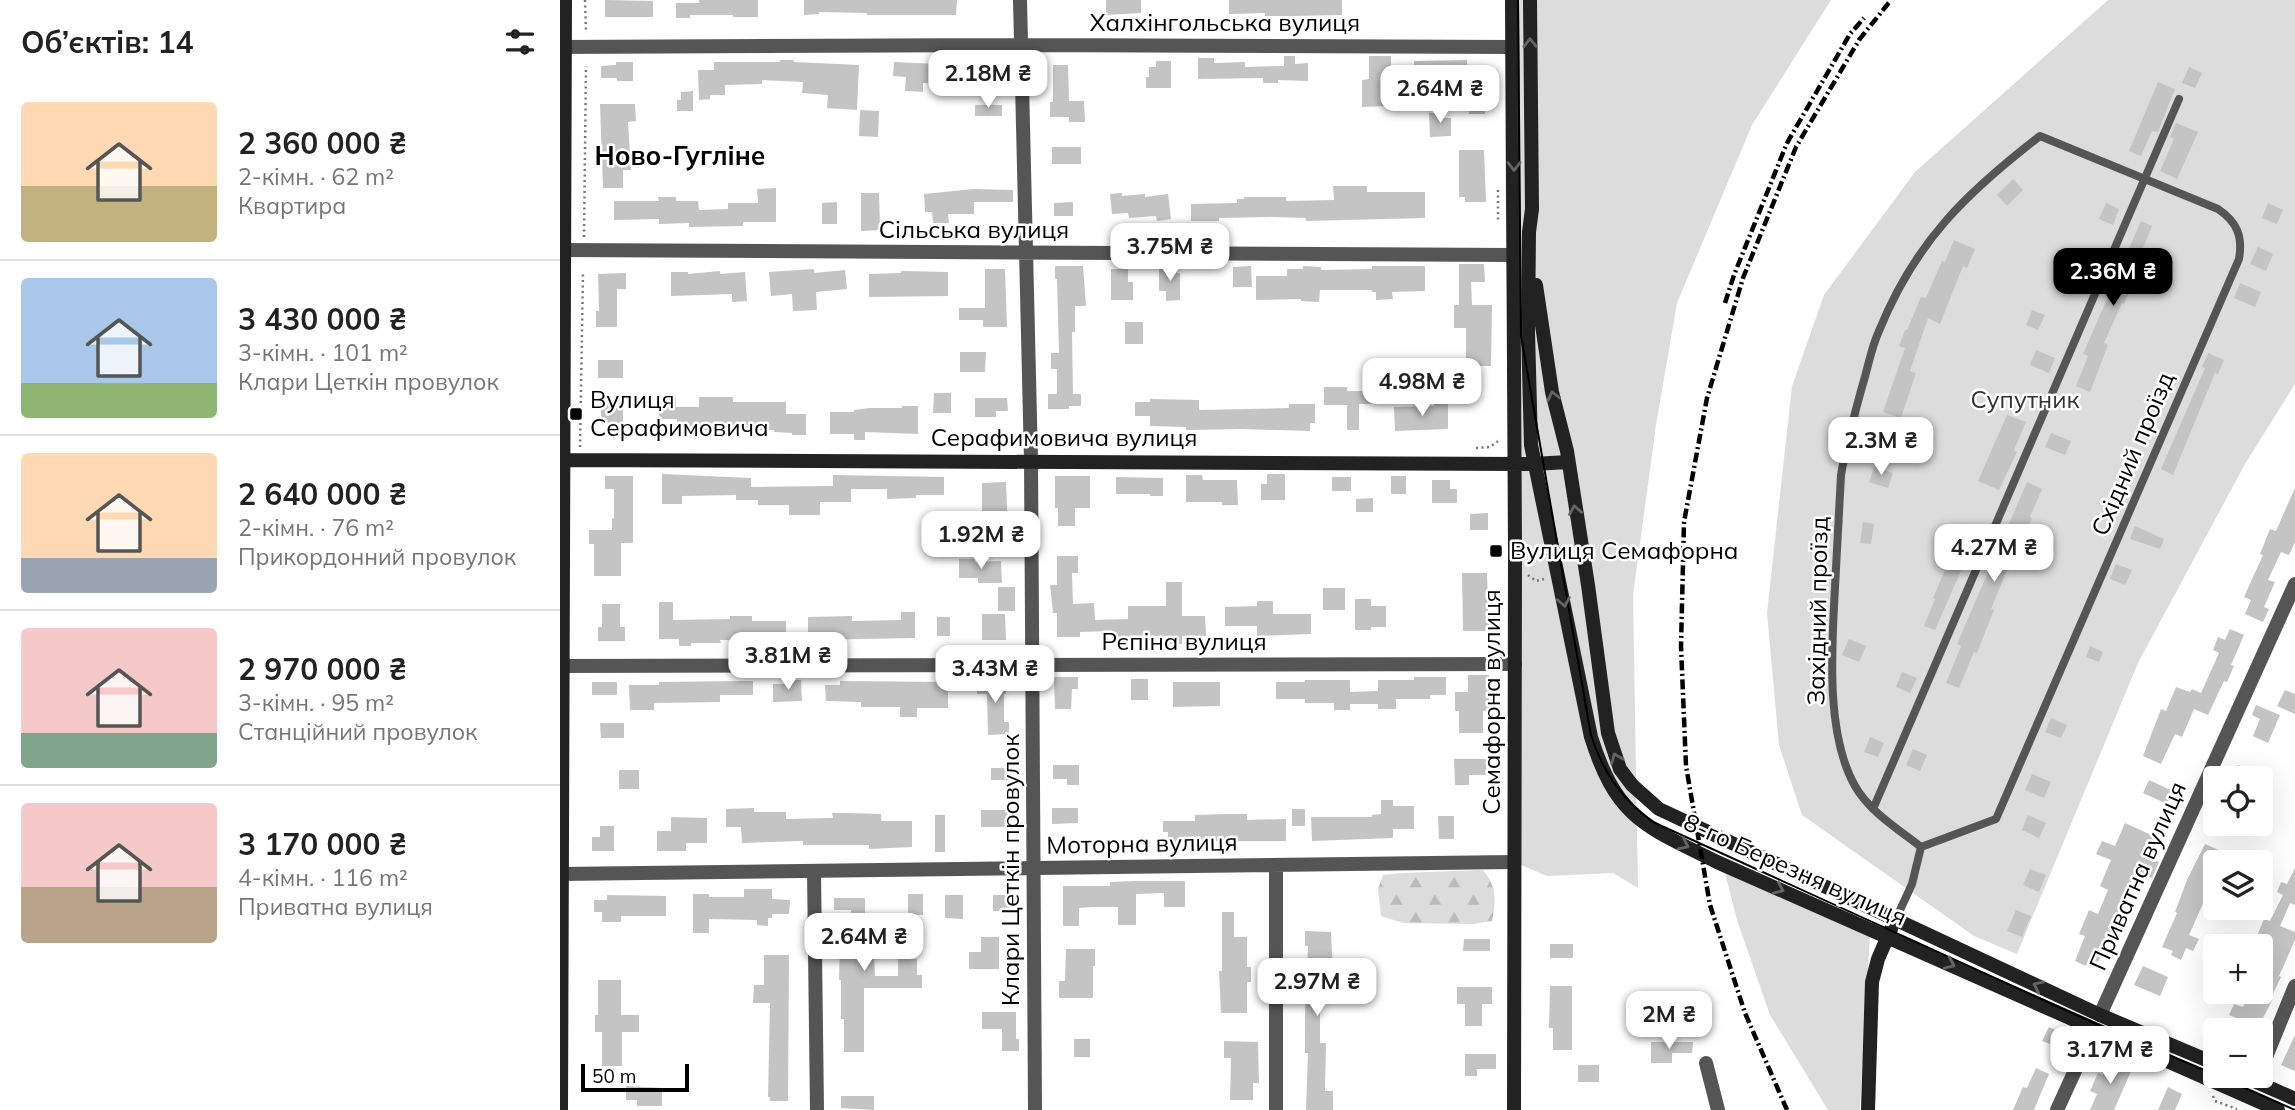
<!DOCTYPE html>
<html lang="uk">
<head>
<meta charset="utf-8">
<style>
  body { margin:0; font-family:Mulish,sans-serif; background:#f6f6f6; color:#222; height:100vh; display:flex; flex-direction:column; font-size:26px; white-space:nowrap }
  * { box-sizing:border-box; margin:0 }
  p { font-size:23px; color:#767676 }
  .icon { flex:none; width:38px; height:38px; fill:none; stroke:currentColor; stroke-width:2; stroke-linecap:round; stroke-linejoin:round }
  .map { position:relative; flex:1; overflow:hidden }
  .panel { display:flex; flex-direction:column; background:#fff; width:560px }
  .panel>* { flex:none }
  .controls { position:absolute; left:1643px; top:766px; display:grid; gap:14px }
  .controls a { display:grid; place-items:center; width:70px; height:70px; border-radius:7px; background:#fff; box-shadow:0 7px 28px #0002; font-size:35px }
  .scale { position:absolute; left:21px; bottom:18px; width:108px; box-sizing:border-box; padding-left:7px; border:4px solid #000; border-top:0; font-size:19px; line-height:24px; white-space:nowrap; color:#000; -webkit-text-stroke:5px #fff; paint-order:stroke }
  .price { position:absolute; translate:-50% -60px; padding:0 16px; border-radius:14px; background:#fff; color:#222; font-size:23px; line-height:46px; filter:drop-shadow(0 2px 4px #0008) }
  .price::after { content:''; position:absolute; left:50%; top:42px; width:21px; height:16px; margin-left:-10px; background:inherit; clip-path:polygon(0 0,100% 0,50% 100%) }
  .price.selected { background:#000; color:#fff }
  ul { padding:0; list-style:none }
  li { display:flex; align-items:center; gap:21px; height:175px; padding:0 21px }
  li+li { border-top:2px solid #e0e0e0 }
  li span { display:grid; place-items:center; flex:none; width:196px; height:140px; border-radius:7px; color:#555 }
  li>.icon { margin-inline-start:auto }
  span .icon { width:84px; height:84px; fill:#fffc; stroke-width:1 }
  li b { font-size:30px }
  h2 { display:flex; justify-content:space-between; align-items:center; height:84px; padding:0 21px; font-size:30px }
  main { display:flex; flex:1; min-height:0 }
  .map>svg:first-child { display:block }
  .green { fill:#dcdcdc }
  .forest { fill:url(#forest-firs) }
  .building { fill:#c4c4c4 }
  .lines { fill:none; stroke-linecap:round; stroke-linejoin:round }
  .path { stroke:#777; stroke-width:2.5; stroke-dasharray:2 3.5; stroke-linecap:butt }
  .lane { stroke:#555; stroke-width:8 }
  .street { stroke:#555; stroke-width:14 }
  .secondary { stroke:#222; stroke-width:14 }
  .tram { stroke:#000; stroke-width:2 }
  .rail { stroke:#000; stroke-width:4.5; stroke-dasharray:10 3.5 2 3.5; stroke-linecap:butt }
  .oneway { stroke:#646464 }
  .poi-dot { fill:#000; stroke:#fff; stroke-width:2.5 }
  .labels { text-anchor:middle; stroke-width:5; stroke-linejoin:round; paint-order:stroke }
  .street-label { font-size:24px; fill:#000; stroke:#fff }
  .poi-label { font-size:24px; fill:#000; stroke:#fff; text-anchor:start }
  .park-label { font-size:24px; fill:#333; stroke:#fff }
  .neighbourhood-label { font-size:26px; font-weight:bold; fill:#000; stroke:#fff }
</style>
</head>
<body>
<main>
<section class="panel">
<h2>Об’єктів: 14<svg class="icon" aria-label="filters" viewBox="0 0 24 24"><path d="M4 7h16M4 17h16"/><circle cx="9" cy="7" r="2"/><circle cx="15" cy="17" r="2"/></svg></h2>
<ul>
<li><span style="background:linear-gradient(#ffd9b3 60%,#c2b280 0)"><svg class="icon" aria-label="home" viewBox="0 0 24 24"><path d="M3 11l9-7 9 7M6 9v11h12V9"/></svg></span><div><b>2 360 000 ₴</b><p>2-кімн. · 62 m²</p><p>Квартира</p></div></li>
<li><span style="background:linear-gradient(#a9c7e8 75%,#8fb573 0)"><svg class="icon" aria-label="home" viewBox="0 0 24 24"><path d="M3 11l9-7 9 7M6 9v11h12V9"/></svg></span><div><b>3 430 000 ₴</b><p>3-кімн. · 101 m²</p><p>Клари Цеткін провулок</p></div></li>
<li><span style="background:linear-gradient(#ffd9b3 75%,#9aa5b1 0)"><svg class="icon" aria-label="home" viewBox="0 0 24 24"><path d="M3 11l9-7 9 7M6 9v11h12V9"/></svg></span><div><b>2 640 000 ₴</b><p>2-кімн. · 76 m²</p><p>Прикордонний провулок</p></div></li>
<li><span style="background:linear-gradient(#f6c9c9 75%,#7fa58c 0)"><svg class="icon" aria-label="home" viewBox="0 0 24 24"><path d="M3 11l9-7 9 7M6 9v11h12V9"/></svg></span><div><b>2 970 000 ₴</b><p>3-кімн. · 95 m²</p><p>Станційний провулок</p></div></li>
<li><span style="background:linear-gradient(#f6c9c9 60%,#b9a48a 0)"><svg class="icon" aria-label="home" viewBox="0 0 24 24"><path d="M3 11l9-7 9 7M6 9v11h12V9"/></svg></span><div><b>3 170 000 ₴</b><p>4-кімн. · 116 m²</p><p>Приватна вулиця</p></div></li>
</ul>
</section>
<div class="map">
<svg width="1735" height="1110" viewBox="0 0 1735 1110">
  <defs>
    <pattern id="forest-firs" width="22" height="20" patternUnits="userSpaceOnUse" patternTransform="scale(1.75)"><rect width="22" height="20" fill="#dcdcdc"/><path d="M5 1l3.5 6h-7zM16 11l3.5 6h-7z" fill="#bbb"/></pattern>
  </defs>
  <rect width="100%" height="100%" fill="#fff"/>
  <path class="green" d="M945 0H1271L1192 125 1117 303 1096 425 1073 595 1078 888 1053 873 987 876 954 862 955 551 946 255Z
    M1548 0H1735V384L1685 464 1578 663 1457 954 1414 936 1242 815 1219 745 1207 613 1232 386 1264 295 1355 172Z
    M1164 869 1310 935 1300 1110H1268L1210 1015 1177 920Z"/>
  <path class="forest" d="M923 870C937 887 936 900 932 921L913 924 843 923 821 916 818 889 823 875 841 873Z"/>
  <path class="building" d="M45 0 93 1V17H45Z
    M139 0H198V17H173V15H130V18H116V3H139Z
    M244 0H397L396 15H307V13L259 12V14L244 15Z
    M546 0H581V13L546 15Z
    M669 0H782V15L733 16H705V13L669 14Z
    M724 56H735V64L748 63V81L718 80V83H703V78L638 79V58H654V63L685 62V67L724 66Z
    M809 56H831V74H829V106L802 107V80L809 79Z
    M220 60H234V62L299 65 297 110 267 108 268 95 242 93 243 82 202 80V84L165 85V95H150V99L139 100 138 70H154V62H220Z
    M377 60 394 61 393 84 363 83V92L345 91 346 77 333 76 334 62 377 64Z
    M907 60 908 91H894V82L854 83V61Z
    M596 61H611V88H586V77H589V67H596Z
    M56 62H73V81H57V78H41V66L56 65Z
    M417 62H442V77L425 78V74H417Z
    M493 65H508L509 101H524L525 122H509V117H490V102H493Z
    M1629 67 1642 73 1635 88 1622 83Z
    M1598 82 1615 89 1598 132 1592 131 1581 156 1569 151Z
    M133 91V111H117V100H121V92Z
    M909 95H925V114H909Z
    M40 104H75L76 121 68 122 71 170H63V188H43Z
    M415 105H442V116H415Z
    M300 110 319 111 318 137 299 136Z
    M869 113H884V118H891V136L870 137Z
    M1616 123 1638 132 1617 179 1600 171 1614 139 1610 137Z
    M492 147H521V164H492Z
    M899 150H924L926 202H905V197H899Z
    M1453 179 1463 190 1447 206 1437 195Z
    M773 186H807V192H865V218L746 221V218L711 217 659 218V221H631V204L677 203V199H684V197H726V201L774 200Z
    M216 188V222H183V226L129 227V223L99 224V219L54 220V201H99L98 197H116V201H138L139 210 168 209V203H198L197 189Z
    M414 189 453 190V202H414V214H388L389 223H373L372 212H365L364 194Z
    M301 193H319L320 230 301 231Z
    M562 193V196L585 194V197L608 194 611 219 597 221 596 216 569 218 568 213 552 214 550 194Z
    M277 202V224H262V203Z
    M513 202V216H494V203Z
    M1546 203 1559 209 1553 225 1539 219Z
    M1708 203 1723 210 1717 224 1702 218Z
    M1581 221 1592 226 1579 258 1583 260 1564 304 1562 303 1544 343 1548 345 1530 392 1516 386 1528 356 1523 354Z
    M1394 240 1415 249 1407 268 1403 266 1380 324 1368 318 1350 371 1356 373 1341 418 1323 412 1345 348 1339 346 1345 330H1347L1361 297 1366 298 1382 261 1385 262Z
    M1698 247 1713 254 1706 271 1690 264Z
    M1519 260 1535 267 1530 280 1513 273Z
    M899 264H924L925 282H911L912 305H932L931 366H906V328H894V305H899Z
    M495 266H523L526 306H515V332H512L513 394H521V406H509V409H488V394H497V369H491V353H499L497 279H495Z
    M691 266 692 287H673V267Z
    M743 266 761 267V270L812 269V266H865V291L832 292 833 299 816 300V292H812V290H760L759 302 741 301V299L696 300V276H727V269H743Z
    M599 267H616L617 273H620V300L606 301V291H599Z
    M254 269V273L285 270 287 289 256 292 257 310 233 311 232 294 211 296 209 272Z
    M425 269H445L447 327H423V320H399V308H425Z
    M551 269H568V282H573V300H551Z
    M160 271V274L185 272 187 301 172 302V294L111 296V272H128V274Z
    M341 271 388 272V296L309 297V274L341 273Z
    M66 273V289H57V327H36V311H39L38 274Z
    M1680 283 1701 292 1695 307 1674 298Z
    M1472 310 1485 315 1478 330 1466 325Z
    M565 322H583V344H565Z
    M1476 350 1495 358 1489 373 1470 365Z
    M400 352H426L425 372H400Z
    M1648 353 1664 360 1658 374 1655 373 1613 475 1601 469 1645 368 1642 367Z
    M38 360H63V378H38Z
    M764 387H787V391H814V404H799V430H787V405H764Z
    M374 393H391V413H373Z
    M99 397H116V407H139V397H173V402H226V414H246V435H232V433L214 432V430H117V419H99Z
    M415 398H447L448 411H436V417H415Z
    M590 399 639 400V410L729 408V404H755V423H750V431L682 429 626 430V427L590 426V416H575V402H590Z
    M874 404H888V429L835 431 834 407 874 406Z
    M41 405H63V423H41Z
    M342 406H358V434L305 432V440H294V434H270V412H294V410L310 408H342Z
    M1447 415 1466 422 1454 450 1457 452 1439 490 1418 481Z
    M1491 433 1511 441 1505 455 1485 447Z
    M1314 467 1333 473 1328 488 1309 482Z
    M102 474 191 478V487L273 486V475L384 477V495H356V498L327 499V489H291V502H260V515H229V505H198V500H176V495L122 496V504H102Z
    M707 474H725V500H701V484H707Z
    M626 475H642L643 480H677L678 505H662V502H626Z
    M45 476H73V543H61V576H34V544H29V530H52V519L54 518V489H45Z
    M495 476H530V508H515V526H498V508H495Z
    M831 476H846V494H831Z
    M556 477 603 478V496H590V494H556Z
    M772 477H791V491H772Z
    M872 480H890V489H897V503H872Z
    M446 482 448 530 413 531V516H422V483Z
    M1467 482 1482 489 1470 517 1472 518 1453 564 1450 563 1431 609 1434 610 1422 640 1417 653 1414 652 1399 688 1386 683 1401 646 1397 644Z
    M1735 488V542L1729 555 1721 552 1708 580 1715 582 1704 607 1709 609 1703 622 1685 614 1691 600 1684 597 1703 555 1700 554 1710 529 1716 531Z
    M813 498V512H796V499Z
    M928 513V530H910V514Z
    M1303 522 1314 524 1311 544 1300 543Z
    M1400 523 1419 531 1414 544 1395 536Z
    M1575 526 1604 539 1600 549 1570 539Z
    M497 556H518V573H512L513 604 534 603 535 620 568 619V606H606V582H622V616H645L646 636H622V644H610V636L554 638V631L520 632V637H497V613H493L490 585H497Z
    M1390 558 1404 564 1375 630 1364 626 1375 599 1373 598Z
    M399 559H414L415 562 441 561 442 583H418V578H399Z
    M1556 564 1572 570 1565 585 1550 579Z
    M902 573H927L929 631H903Z
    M438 587H455V611H438Z
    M763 588H785V610H763Z
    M795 599H811V606H826V627H811V630H795Z
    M697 601H713V614H751V634L697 636V626H665V607L697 606Z
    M99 602H113V620L170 619V616H192V621H226V641L160 640 161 643H131V646H119V639H99Z
    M42 604H60V627H65V641H38V627H42Z
    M341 612H355V638L248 640V617L292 616V621L341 620Z
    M422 614H445L446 640H422Z
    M377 617H390V636H377Z
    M1670 629 1684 635 1671 665 1674 666 1667 682 1664 681 1648 715 1634 709 1622 737 1615 734 1601 764 1583 756 1601 709 1606 711 1616 687 1630 692 1632 689 1641 693 1659 653 1653 650 1658 637 1665 640Z
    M1289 639 1306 646 1299 662 1282 655Z
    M1530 646 1543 652 1539 662 1526 657Z
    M1342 672 1357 678 1350 693 1336 687Z
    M908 675H929L930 711H923V733H899V711H895V692H908Z
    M494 677H518V689H512L511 709H495Z
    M854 677H886V695H870V699H836V709H818V704H790V710H774V703H745V699H716V682H745V680H790V692L818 691V680H854Z
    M571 679H588V700H571Z
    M229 680H241L242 701 213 702V684H229Z
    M417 680H446V694H444V722H449V734L428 735 427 694H417Z
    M182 681H193V695H160V702L94 703V710H70L69 685H99V682Z
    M280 681 388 682V708H357V717H340V707H301V702L266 701 265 685H280Z
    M32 682H57V695H32Z
    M613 682H660V706L613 707Z
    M1725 690 1735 694V714L1717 706Z
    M1696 705 1720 715 1708 743 1693 736 1700 719 1692 715Z
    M1491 718 1507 725 1501 738 1485 732Z
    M40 723H64V738H41Z
    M1310 737 1324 743 1318 757 1304 752Z
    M1353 749 1367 755 1360 771 1346 765Z
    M894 759H926V775H909V785H895Z
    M493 765H519V785H507V779H493Z
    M1678 765 1710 779H1672Z
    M431 768H451V780H431Z
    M59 770H79V789H59Z
    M1472 774 1491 782 1484 798 1465 790Z
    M1589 780 1613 791 1607 804 1583 793Z
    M821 800H833V806H854V829H833V838L752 841 751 817H812V815L821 814Z
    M194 808V812H226V819L273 818 272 813H289L321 814V821H352V847L309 849V845H243V841L182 843 181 827H166V809Z
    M492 808H518V823L492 824Z
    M732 809H745V826H732Z
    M421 810H450V827H421Z
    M664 814H687V820L726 819V841H620V846L608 847V832H603V821H635V815Z
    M375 815H385V852H375Z
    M1468 815 1486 823 1479 838 1462 830Z
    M878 816H894V839H879Z
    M111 817 147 818V843H126V851H97V831H111Z
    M1565 823 1598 838 1589 857 1599 862 1592 878 1576 871 1564 899 1567 901 1538 962 1529 958 1526 966 1515 961 1525 936 1519 934 1529 910 1538 914 1548 890 1540 886 1551 860 1536 854 1542 841 1555 846Z
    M40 826H54V851H32V837H40Z
    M1645 844 1663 852 1658 863H1656V883L1652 891 1649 890 1629 935 1639 939 1633 951 1626 948 1621 960 1611 955 1613 951 1602 947 1617 913 1615 912 1627 880Z
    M1735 868V905L1730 903 1720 926 1735 932V940L1719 976 1721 977 1711 998 1713 999 1696 1031H1679L1684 1021 1669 1015 1674 1004 1683 1007 1689 992H1701V947H1695L1699 940 1696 938 1704 919 1710 921 1723 895 1717 892 1721 882 1727 884Z
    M1470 869 1486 875 1479 892 1463 885Z
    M575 881H625V907H604V893L576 894V925H558V907H533L519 908V926H503V886H550V882Z
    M184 889H212V899L230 900 229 914H212V918H208V926L197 925V920L149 919V933H133V894H149V897H184Z
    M348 894H363V915H348Z
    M47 895 106 896V916H61V922H42V912H34V900H47Z
    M385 895H403V919L385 918Z
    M433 895H453V911H433Z
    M274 898H305V935H313L315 976H338V959H357V975H362V988H304V1052H284V1019H281V980H279L280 935H291V910H274Z
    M1456 910 1471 916 1462 937 1447 931Z
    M662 912H674V937H687V967H691V982H687V1013H661L659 971H662Z
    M745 931 771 932 773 973H769V1000L760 1001V1043H766L765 1091H773V1110H746L748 1053H745V1012L748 946H745Z
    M421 937H439V969H409V952H421Z
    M904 939H930V951H903Z
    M990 944H1013V958H990Z
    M506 949H535V966H533V998H499V981H505Z
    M204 955H229L228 1101H210V1097H208L210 1003H193L194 985H204Z
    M1583 966 1608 977 1600 996 1574 985Z
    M38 980H61V1015H79V1032H62V1066H42V1032H35V1015H38Z
    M990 986H1012V1050H993V1028H989Z
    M897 987H932V1004H922V1026H905V1004H897Z
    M422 1012H456V1039H459V1051H442V1029H422Z
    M1489 1027 1504 1034 1498 1047 1482 1041Z
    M1735 1035V1071L1721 1065Z
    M514 1039H530V1057H514Z
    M664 1041 698 1042 699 1083H693V1100H670L671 1058H664Z
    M1091 1042H1133L1132 1053H1112V1063H1091Z
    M905 1054H936V1069H917V1076H905Z
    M1550 1059 1572 1069 1554 1110H1530L1537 1094 1530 1091 1538 1073 1543 1075Z
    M1018 1065H1039V1082H1018Z
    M1476 1068 1489 1074 1474 1110H1453L1463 1087 1467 1088Z
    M66 1086 102 1088V1106H77V1100H66Z
    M1608 1087 1622 1094 1615 1110H1598Z
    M281 1096H314V1110L281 1108Z"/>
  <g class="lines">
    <path class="path" d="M25 0 26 32
      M938 190V222
      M24 237 26 66
      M20 447 23 273
      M916 448 930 447 941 439
      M968 575 976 581 984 579
      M1653 1096 1655 1101 1677 1109"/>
    <path class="lane" d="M1480 136 1658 209C1677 222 1683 236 1679 259L1436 819 1361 847C1338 829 1309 811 1295 786 1265 733 1272 645 1275 587 1277 550 1279 512 1281 475 1286 445 1294 416 1302 387 1308 368 1311 348 1319 331 1355 242 1406 193 1480 136Z
      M1313 809 1619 99
      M1335 921 1352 884 1361 847"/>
    <path class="street" d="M460 0 471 460 475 1110
      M0 47 461 45 952 47
      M0 250 954 255
      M0 666 955 664
      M716 865V1110
      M254 871 257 1110
      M0 874 954 862
      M1540 1015 1735 584
      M1146 1063 1158 1110
      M1701 1069 1735 986
      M1497 1110 1534 1029"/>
    <path class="secondary" d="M952 0 955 551 954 1110
      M970 0 972 209 969 232 968 332 971 445 1031 737C1057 819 1085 826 1157 862L1718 1110
      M976 285 992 392 1007 451 1028 585 1048 733 1060 769 1072 785 1099 809 1540 1015 1656 1064
      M3 460 973 464 1008 462
      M1683 1076 1735 1099
      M1 1110 5 0
      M1308 1110 1312 982 1318 959 1331 929"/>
    <path class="tram" d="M958 0 961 336 1031 735C1043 773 1062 799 1093 822L1536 1024 1656 1075
      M1658 1076 1735 1110"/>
    <path class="rail" d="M1165 303 1174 275 1227 143 1290 34 1304 18
      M1227 1110 1185 1013 1150 905 1126 766 1121 646 1124 522 1147 398 1183 278 1236 147 1299 40 1331 0"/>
  </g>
  <defs><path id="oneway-chevron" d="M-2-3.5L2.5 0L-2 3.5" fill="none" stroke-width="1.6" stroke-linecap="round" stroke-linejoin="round" transform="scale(1.75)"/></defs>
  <g class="oneway">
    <use href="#oneway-chevron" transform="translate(970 43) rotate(-91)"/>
    <use href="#oneway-chevron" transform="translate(954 166) rotate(90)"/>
    <use href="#oneway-chevron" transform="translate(993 396) rotate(-103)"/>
    <use href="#oneway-chevron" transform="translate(1015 510) rotate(-100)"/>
    <use href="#oneway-chevron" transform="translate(1004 602) rotate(79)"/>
    <use href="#oneway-chevron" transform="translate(1056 758) rotate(-112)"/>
    <use href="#oneway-chevron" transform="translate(1124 845) rotate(26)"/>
    <use href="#oneway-chevron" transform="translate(1219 889) rotate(24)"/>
    <use href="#oneway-chevron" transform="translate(1390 964) rotate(24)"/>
    <use href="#oneway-chevron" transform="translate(1478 986) rotate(-155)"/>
  </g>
  <g class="poi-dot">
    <rect x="9" y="407" width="14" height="14" rx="3.5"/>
    <rect x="929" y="544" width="14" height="14" rx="3.5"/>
  </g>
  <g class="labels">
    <g class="street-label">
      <text x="665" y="31">Халхінгольська вулиця</text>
      <text x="414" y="238">Сільська вулиця</text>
      <text x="504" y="446">Серафимовича вулиця</text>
      <text transform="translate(1573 454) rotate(-67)" y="8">Східний проїзд</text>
      <text transform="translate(1258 611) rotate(-89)" y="8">Західний проїзд</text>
      <text x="624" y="650">Рєпіна вулиця</text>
      <text transform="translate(932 702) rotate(-90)" y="8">Семафорна вулиця</text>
      <text transform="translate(582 844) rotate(-1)" y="8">Моторна вулиця</text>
      <text transform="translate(451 870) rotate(-90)" y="8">Клари Цеткін провулок</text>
      <text transform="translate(1235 870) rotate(24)" y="8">8-го Березня вулиця</text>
      <text transform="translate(1578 876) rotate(-66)" y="8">Приватна вулиця</text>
    </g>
    <g class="poi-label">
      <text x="30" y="408">Вулиця<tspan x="30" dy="28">Серафимовича</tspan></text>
      <text x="950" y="559">Вулиця Семафорна</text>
    </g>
    <g class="park-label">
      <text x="1465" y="408">Супутник</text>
    </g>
    <g class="neighbourhood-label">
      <text x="120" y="165">Ново-Гугліне</text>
    </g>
  </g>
</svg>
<div class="controls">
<a><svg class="icon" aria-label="locate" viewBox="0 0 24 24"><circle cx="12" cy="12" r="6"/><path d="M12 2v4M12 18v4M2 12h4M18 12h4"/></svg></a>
<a><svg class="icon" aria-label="layers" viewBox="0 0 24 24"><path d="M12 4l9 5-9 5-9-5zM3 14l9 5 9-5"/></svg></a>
<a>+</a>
<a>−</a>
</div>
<div class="scale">50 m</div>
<b class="price" style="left:428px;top:110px">2.18M ₴</b>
<b class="price" style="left:880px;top:125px">2.64M ₴</b>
<b class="price" style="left:610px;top:283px">3.75M ₴</b>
<b class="price selected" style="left:1553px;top:308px">2.36M ₴</b>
<b class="price" style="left:862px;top:418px">4.98M ₴</b>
<b class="price" style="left:1321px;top:477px">2.3M ₴</b>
<b class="price" style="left:421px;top:571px">1.92M ₴</b>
<b class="price" style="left:1434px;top:584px">4.27M ₴</b>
<b class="price" style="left:228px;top:692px">3.81M ₴</b>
<b class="price" style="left:435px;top:705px">3.43M ₴</b>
<b class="price" style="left:304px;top:973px">2.64M ₴</b>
<b class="price" style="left:757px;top:1018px">2.97M ₴</b>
<b class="price" style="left:1109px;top:1051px">2M ₴</b>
<b class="price" style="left:1550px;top:1086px">3.17M ₴</b>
</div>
</main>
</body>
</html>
